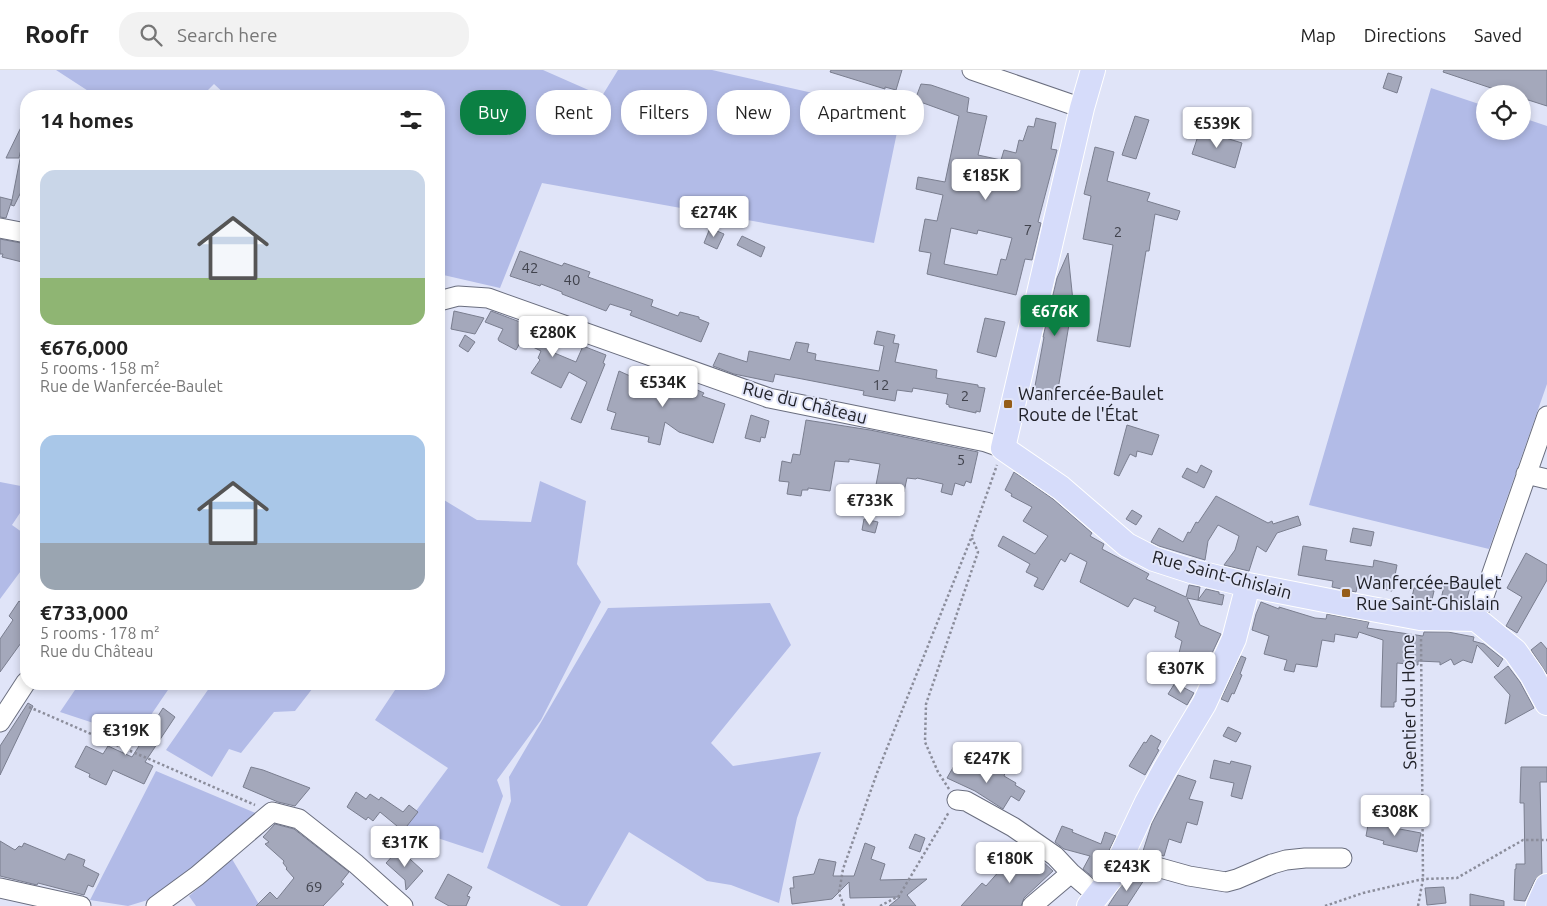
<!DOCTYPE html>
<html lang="en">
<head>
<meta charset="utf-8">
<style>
  body { margin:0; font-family:Ubuntu,sans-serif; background:#f2f2f2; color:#222; height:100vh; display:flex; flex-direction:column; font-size:19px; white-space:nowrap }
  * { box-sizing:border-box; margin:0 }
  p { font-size:16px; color:#767676 }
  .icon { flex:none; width:28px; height:28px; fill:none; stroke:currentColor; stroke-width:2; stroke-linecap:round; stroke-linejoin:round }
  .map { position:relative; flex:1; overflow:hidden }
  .panel { position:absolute; left:20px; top:20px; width:425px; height:600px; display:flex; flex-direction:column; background:#fff; border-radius:20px; box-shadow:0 2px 8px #0003 }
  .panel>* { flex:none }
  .guide { position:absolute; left:460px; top:20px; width:475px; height:45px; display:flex; gap:10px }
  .controls { position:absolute; left:1476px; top:15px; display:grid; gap:10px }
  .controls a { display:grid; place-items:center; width:55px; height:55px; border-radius:50%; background:#fff; box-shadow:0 2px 8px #0003; font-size:25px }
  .price { position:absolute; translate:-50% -42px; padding:0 11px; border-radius:5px; background:#fff; color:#222; font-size:16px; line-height:32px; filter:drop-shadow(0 1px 2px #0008) }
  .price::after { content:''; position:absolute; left:50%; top:30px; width:15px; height:11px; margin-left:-8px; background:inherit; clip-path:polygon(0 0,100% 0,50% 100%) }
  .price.on { background:#0b8043; color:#fff }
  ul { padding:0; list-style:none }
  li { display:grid; align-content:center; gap:10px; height:265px; padding:0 20px }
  li span { display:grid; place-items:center; height:155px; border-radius:15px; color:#555 }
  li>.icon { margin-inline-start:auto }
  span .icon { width:90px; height:90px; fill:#fffc; stroke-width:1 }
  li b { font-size:21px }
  h2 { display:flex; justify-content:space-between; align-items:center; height:60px; padding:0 20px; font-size:21px }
  .pill { padding:0 18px; border-radius:20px; background:#fff; box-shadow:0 2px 8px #0003; font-size:18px; line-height:45px }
  .pill.on { background:#0b8043; color:#fff }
  header { display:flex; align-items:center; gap:30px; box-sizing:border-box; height:70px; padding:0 25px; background:#fff; border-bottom:1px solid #e0e0e0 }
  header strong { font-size:24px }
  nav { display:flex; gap:28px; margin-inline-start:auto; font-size:18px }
  .search { width:350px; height:45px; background:#f2f2f2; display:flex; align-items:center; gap:12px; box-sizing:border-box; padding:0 18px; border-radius:20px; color:#767676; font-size:19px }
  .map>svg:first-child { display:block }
  .green { fill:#b2bbe7 }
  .building { fill:#a4a8bb; stroke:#7a7e8f; fill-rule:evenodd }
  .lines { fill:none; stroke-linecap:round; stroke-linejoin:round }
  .minor-casing { stroke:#6a6e7f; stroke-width:21 }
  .major-casing { stroke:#fff; stroke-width:26 }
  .path { stroke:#8b8d9b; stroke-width:2.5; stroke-dasharray:2.5 2.5; stroke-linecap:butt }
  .minor { stroke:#fff; stroke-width:19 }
  .major { stroke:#d6dcfa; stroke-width:24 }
  .poi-dot { fill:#955d18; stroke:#e0e4f8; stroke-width:2 }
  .labels { text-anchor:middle; stroke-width:4; stroke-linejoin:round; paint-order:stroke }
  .number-label { font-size:15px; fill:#41434d }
  .poi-label { font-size:18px; fill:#202128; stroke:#e0e4f8; text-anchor:start }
  .street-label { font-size:18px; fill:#202128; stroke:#e0e4f8 }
</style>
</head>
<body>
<header>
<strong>Roofr</strong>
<div class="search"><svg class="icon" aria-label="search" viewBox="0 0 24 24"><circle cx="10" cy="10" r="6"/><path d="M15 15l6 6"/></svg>Search here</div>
<nav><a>Map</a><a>Directions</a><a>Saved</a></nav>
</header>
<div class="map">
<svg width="1547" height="836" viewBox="0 0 1547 836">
  <rect width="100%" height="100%" fill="#e0e4f8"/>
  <path class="green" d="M56 0H543L602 26 618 0H712L901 43 874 173 542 113 500 218 439 204V26H227L214 14 202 26H96Z
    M1431 18 1485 36V61H1522L1523 48 1547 56V314L1489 479 1309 435Z
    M540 411 586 431 577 494 601 532 541 650 497 710 503 726 483 783 404 757 448 698 375 650 399 614H439V427L477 450 531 452Z
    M0 412 26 417V434L12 455 26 465V494L0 529Z
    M770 533 791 575 711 673 733 696 821 682 797 748 779 833 731 815 707 811 629 762 587 836H561L487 798 511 731 509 707 608 538Z
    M79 614H172L136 667 60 642Z
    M212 614H316L295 641 274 642 241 683 229 679 212 707 166 680Z
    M156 701 260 745 151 829 128 836 90 830Z
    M232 789 260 836H196L189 826Z"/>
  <path class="building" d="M831 0H902L896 20 885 17V19L830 2Z
    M1444 0H1547V36L1522 28V24H1509L1443 2Z
    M1388 3 1402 7 1397 23 1383 18Z
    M921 14 931 15 969 28 967 42 987 46 978 85 1001 90 1004 80 1016 83 1019 70 1023 71 1028 56 1034 57 1036 48 1056 53 1051 79 1057 80 1038 152 1041 153 1032 190 1025 189 1016 225 927 204 931 183 919 181 925 149 937 151 943 125 916 119 918 107 945 112 959 46 915 30ZM951 158 977 164 978 160 1012 168 1006 190 1001 189 997 205 944 194Z
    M1135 46 1149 50 1136 89 1122 85Z
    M26 47V70L20 83 19 88H6Z
    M1200 60 1242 73 1235 98 1192 84Z
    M1095 77 1114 82 1107 111 1150 123 1147 131 1180 141 1177 150 1155 144 1149 181H1146L1130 277 1097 271 1113 175 1083 169 1091 126 1084 124Z
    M21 84H26V120L23 118 14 136 11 135Z
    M0 127 12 130 6 148 0 147Z
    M710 158 724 164 717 179 704 173Z
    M742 166 765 177 761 187 737 175Z
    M0 169 26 174V193L2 187 3 184H0Z
    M520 181 562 196 564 193 590 202 588 207 653 230 651 236 678 246 680 242 699 247V249L709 253 701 272 630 245 632 241 610 234 606 241 562 224V222L541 214 540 216 510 206Z
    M1068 183 1073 231 1056 331 1033 327 1044 267H1043L1057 208Z
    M454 241 484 248 475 264 451 259Z
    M491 241 549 263 548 265 558 270 552 282 576 292 583 276 606 285 603 293 605 294 581 353 571 349 587 312 569 302 561 318 531 303 540 290 538 288 541 281 521 271 516 280 499 271 498 269 503 259 485 252Z
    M985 248 1005 252 996 287 977 282Z
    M877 261 895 265 893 273 899 274 895 292 937 300 936 308 978 315V317L985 318 980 342 976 341V343L949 337V335L946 334 948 324 913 318 912 322 897 320 895 331 863 325 864 321 797 308 775 304 773 312 734 304 713 296 719 283 747 292 749 281 790 290 796 272 809 274 807 282 816 284 815 290 879 301 884 276 874 274Z
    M465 265 475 272 468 282 459 276Z
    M643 299 681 312V313L704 323 702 326 725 334 713 373 679 362 665 352 660 375 648 372 649 367 611 359 616 343 607 340 619 301 639 310Z
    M751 345 769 351 765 368 761 367 760 372 745 368Z
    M806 350 870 360 978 382 971 413 966 411 964 416 955 413 952 425 941 422 943 414 917 408 916 409 907 408 904 422 886 416 884 422 875 420 880 394 849 389V392L835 391 830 421 808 418V420H802L801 426 787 424 789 412 779 411 782 391 791 393 793 384 800 385Z
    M1127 355 1159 365 1152 385 1137 381 1136 387 1130 384 1119 406 1114 404Z
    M1201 395 1212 401 1204 418 1182 407 1187 398 1197 403Z
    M1014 402 1053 429 1092 463 1090 466 1104 474 1102 479 1149 504 1146 509 1186 527 1189 515 1200 517 1198 530 1206 519 1219 522V524L1224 525 1222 535 1187 528 1200 555 1221 564 1207 594 1179 583 1182 571 1175 567 1179 552 1154 541 1156 537 1134 528 1128 537 1080 512 1087 492 1070 483 1065 492 1061 489 1043 520 1034 516 1038 508 1026 502 1030 494 998 476 1003 466 1035 484 1048 466 1023 451 1032 437 1011 426 1012 424 1005 420Z
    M1216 426 1268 453 1272 451 1273 454 1298 446 1301 455 1277 463 1266 482 1257 476 1249 501 1224 495 1235 480 1239 466 1218 455 1208 471 1205 490 1159 476 1151 472 1159 458 1183 472 1188 462 1190 463 1196 452 1198 453Z
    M1132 440 1142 446 1136 455 1126 449Z
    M864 449 878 452 875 463 862 460Z
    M1353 458 1374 462 1371 476 1350 472Z
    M1303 476 1327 480 1325 490 1373 497 1374 490 1397 495 1392 521 1358 514 1356 522 1332 517 1333 511 1298 505Z
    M1526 483 1547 495V510L1517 563 1506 556 1522 527 1507 518Z
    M1445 512 1470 517 1466 533 1461 530 1465 534 1441 529Z
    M1414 518 1434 521 1431 534 1411 532Z
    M19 531 26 537V566L0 602V569L13 550 9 546Z
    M1261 532 1279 539V537L1315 548 1326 549 1327 544 1369 552 1367 558 1423 566 1424 562H1448L1474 567 1473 571 1484 574 1503 589 1498 597 1477 575 1472 593 1463 590 1454 595 1451 589 1440 595V592L1418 591V595L1397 593 1396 632H1394V637H1381L1383 570 1359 562 1357 568 1335 564 1334 572 1322 570 1317 597 1296 594 1294 602 1284 600 1287 590 1264 584 1269 566 1252 560 1256 544Z
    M1541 572 1547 579V604L1531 580Z
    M1241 586 1246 588 1240 604 1242 605 1234 624 1232 623 1228 632 1221 629Z
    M1508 596 1520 612 1534 638 1505 654 1510 625 1494 607Z
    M1175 613 1194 623 1187 635 1168 624Z
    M28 633 33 636 0 705V676Z
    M163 638 175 647 145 692 153 696 144 714 113 700 106 715 89 707 90 704 75 697 86 676 103 684 108 676 132 687Z
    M1228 657 1241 663 1236 672 1223 666Z
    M1151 665 1161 671 1157 679 1159 680 1145 705 1129 696 1144 672 1146 673Z
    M1214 690 1230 694 1231 691 1251 696 1242 729 1231 726 1234 713 1210 708Z
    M975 692 990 704 993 696 1005 703 1004 706 1016 713 1015 715 1025 721 1019 731 1011 726 1003 739 975 721 947 708 955 694 969 702Z
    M251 697 263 700 310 718 295 736 278 732 243 717Z
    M1521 697H1547V712H1540L1542 804 1535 810 1525 831 1514 830 1515 799H1516V794H1525L1524 733H1520Z
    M1178 705 1196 711 1189 729 1203 732 1197 755 1187 752 1181 773 1169 769 1164 786 1143 781 1152 753Z
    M356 722 366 729 370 724 379 730 381 727 403 742 409 735 418 742 403 761 380 742 373 751 368 747 366 750 347 737Z
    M275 754 294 759 349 802 341 812 344 814 323 836H256L270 822 277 829 294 808 286 799 287 798 283 793 284 791 265 774 269 772 263 767Z
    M1373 754 1421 763 1417 782 1383 774 1384 771 1366 766 1368 755Z
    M1062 756 1073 760 1072 762 1101 774 1105 762 1116 766 1099 801 1094 808 1083 799 1090 786 1064 779 1055 772Z
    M915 764 925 768 920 782 909 778Z
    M0 771 15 780 19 776 22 777 24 773 65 790 68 784H70L85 790 83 796 99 804 93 817 88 815 84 825 38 813 37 815 0 806Z
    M865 773 875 777 871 789 885 794 880 810 927 809 907 825 916 836H889L900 827 850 828 849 812 832 829 792 834 790 818H794L793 807 814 804 819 789 836 792 833 806H854Z
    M399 779 423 801 406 820 405 810 386 793Z
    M1017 781 1034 797 1041 790 1053 801 1024 828 1021 836H961L982 813 986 816Z
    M448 804 472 817 467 826 470 827 466 836H449L435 828Z
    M1133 805 1144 810 1127 836H1108L1126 808 1131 810Z
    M1444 817 1446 833 1427 835 1425 818Z
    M1470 824 1504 831V836H1470Z"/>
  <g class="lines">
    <defs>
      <path id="minor" d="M972 0 1082 38
        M0 158 26 163
        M439 231 458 226 488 228 769 328 986 372 1003 378
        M1526 404 1547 409
        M1476 549 1547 346
        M0 652 26 612
        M957 730 966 731 1013 757 1055 786 1071 803 1098 826
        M1121 787 1189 806 1226 812 1237 809 1272 794 1286 790 1305 788H1342
        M0 818 81 836
        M156 836 197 806 272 742 299 749 356 794 403 836
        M1032 836 1071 803"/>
      <path id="major" d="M1093 0 1082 38 1003 378 1061 418 1127 475 1154 489 1191 501 1248 515 1345 534 1420 548 1476 549 1515 581 1532 605 1547 633
        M1089 836 1111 808 1147 732 1165 699 1204 634 1234 569 1248 515
        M1538 836 1547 816"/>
    </defs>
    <use href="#minor" class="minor-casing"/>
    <use href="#major" class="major-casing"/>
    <path class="path" d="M29 637 255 735
      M949 719 938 702 925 672 926 634 978 482 972 468
      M844 836 839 823 843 799 877 703 972 466 997 395
      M880 836 899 826 949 742
      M1325 836 1363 823 1423 809 1457 808 1523 770H1547
      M1418 836 1423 809 1421 566"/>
    <use href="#minor" class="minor"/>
    <use href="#major" class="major"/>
  </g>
  <g class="poi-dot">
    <rect x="1003" y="329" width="10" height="10" rx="2.5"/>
    <rect x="1341" y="518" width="10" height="10" rx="2.5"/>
  </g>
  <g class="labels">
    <g class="number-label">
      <text x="1028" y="165">7</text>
      <text x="1118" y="167">2</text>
      <text x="530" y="203">42</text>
      <text x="572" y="215">40</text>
      <text x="881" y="320">12</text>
      <text x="965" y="331">2</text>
      <text x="961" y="395">5</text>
      <text x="314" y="822">69</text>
    </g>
    <g class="poi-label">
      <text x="1018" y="330">Wanfercée-Baulet<tspan x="1018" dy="21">Route de l'État</tspan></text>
      <text x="1356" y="519">Wanfercée-Baulet<tspan x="1356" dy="21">Rue Saint-Ghislain</tspan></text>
    </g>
    <g class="street-label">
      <text transform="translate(805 333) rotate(14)" y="6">Rue du Château</text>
      <text transform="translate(1222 505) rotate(15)" y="6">Rue Saint-Ghislain</text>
      <text transform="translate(1409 632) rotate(-91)" y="6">Sentier du Home</text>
    </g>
  </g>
</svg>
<div class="controls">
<a><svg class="icon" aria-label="locate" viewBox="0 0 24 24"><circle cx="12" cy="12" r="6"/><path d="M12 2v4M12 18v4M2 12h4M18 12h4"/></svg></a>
</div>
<b class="price" style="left:1217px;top:79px">€539K</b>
<b class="price" style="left:986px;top:131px">€185K</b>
<b class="price" style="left:714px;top:168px">€274K</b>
<b class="price on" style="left:1055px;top:267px">€676K</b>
<b class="price" style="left:553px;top:288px">€280K</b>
<b class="price" style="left:663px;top:338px">€534K</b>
<b class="price" style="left:870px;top:456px">€733K</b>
<b class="price" style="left:1181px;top:624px">€307K</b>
<b class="price" style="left:126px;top:686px">€319K</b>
<b class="price" style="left:987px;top:714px">€247K</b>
<b class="price" style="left:1395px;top:767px">€308K</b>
<b class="price" style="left:405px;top:798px">€317K</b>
<b class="price" style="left:1010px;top:814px">€180K</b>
<b class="price" style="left:1127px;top:822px">€243K</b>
<div class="guide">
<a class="pill on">Buy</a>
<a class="pill">Rent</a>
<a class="pill">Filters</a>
<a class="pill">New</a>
<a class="pill">Apartment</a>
</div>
<section class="panel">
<h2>14 homes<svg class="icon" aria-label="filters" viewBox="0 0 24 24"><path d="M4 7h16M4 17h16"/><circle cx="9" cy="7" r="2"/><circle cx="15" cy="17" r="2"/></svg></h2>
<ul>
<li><span style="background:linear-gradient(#c9d6e8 70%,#8fb573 0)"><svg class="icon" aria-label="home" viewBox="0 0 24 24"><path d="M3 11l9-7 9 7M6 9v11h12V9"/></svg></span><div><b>€676,000</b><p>5 rooms · 158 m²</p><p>Rue de Wanfercée-Baulet</p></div></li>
<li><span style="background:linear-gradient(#a9c7e8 70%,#9aa5b1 0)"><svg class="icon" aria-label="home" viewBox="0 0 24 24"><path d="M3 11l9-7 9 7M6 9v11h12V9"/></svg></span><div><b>€733,000</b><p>5 rooms · 178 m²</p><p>Rue du Château</p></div></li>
</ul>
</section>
</div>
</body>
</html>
